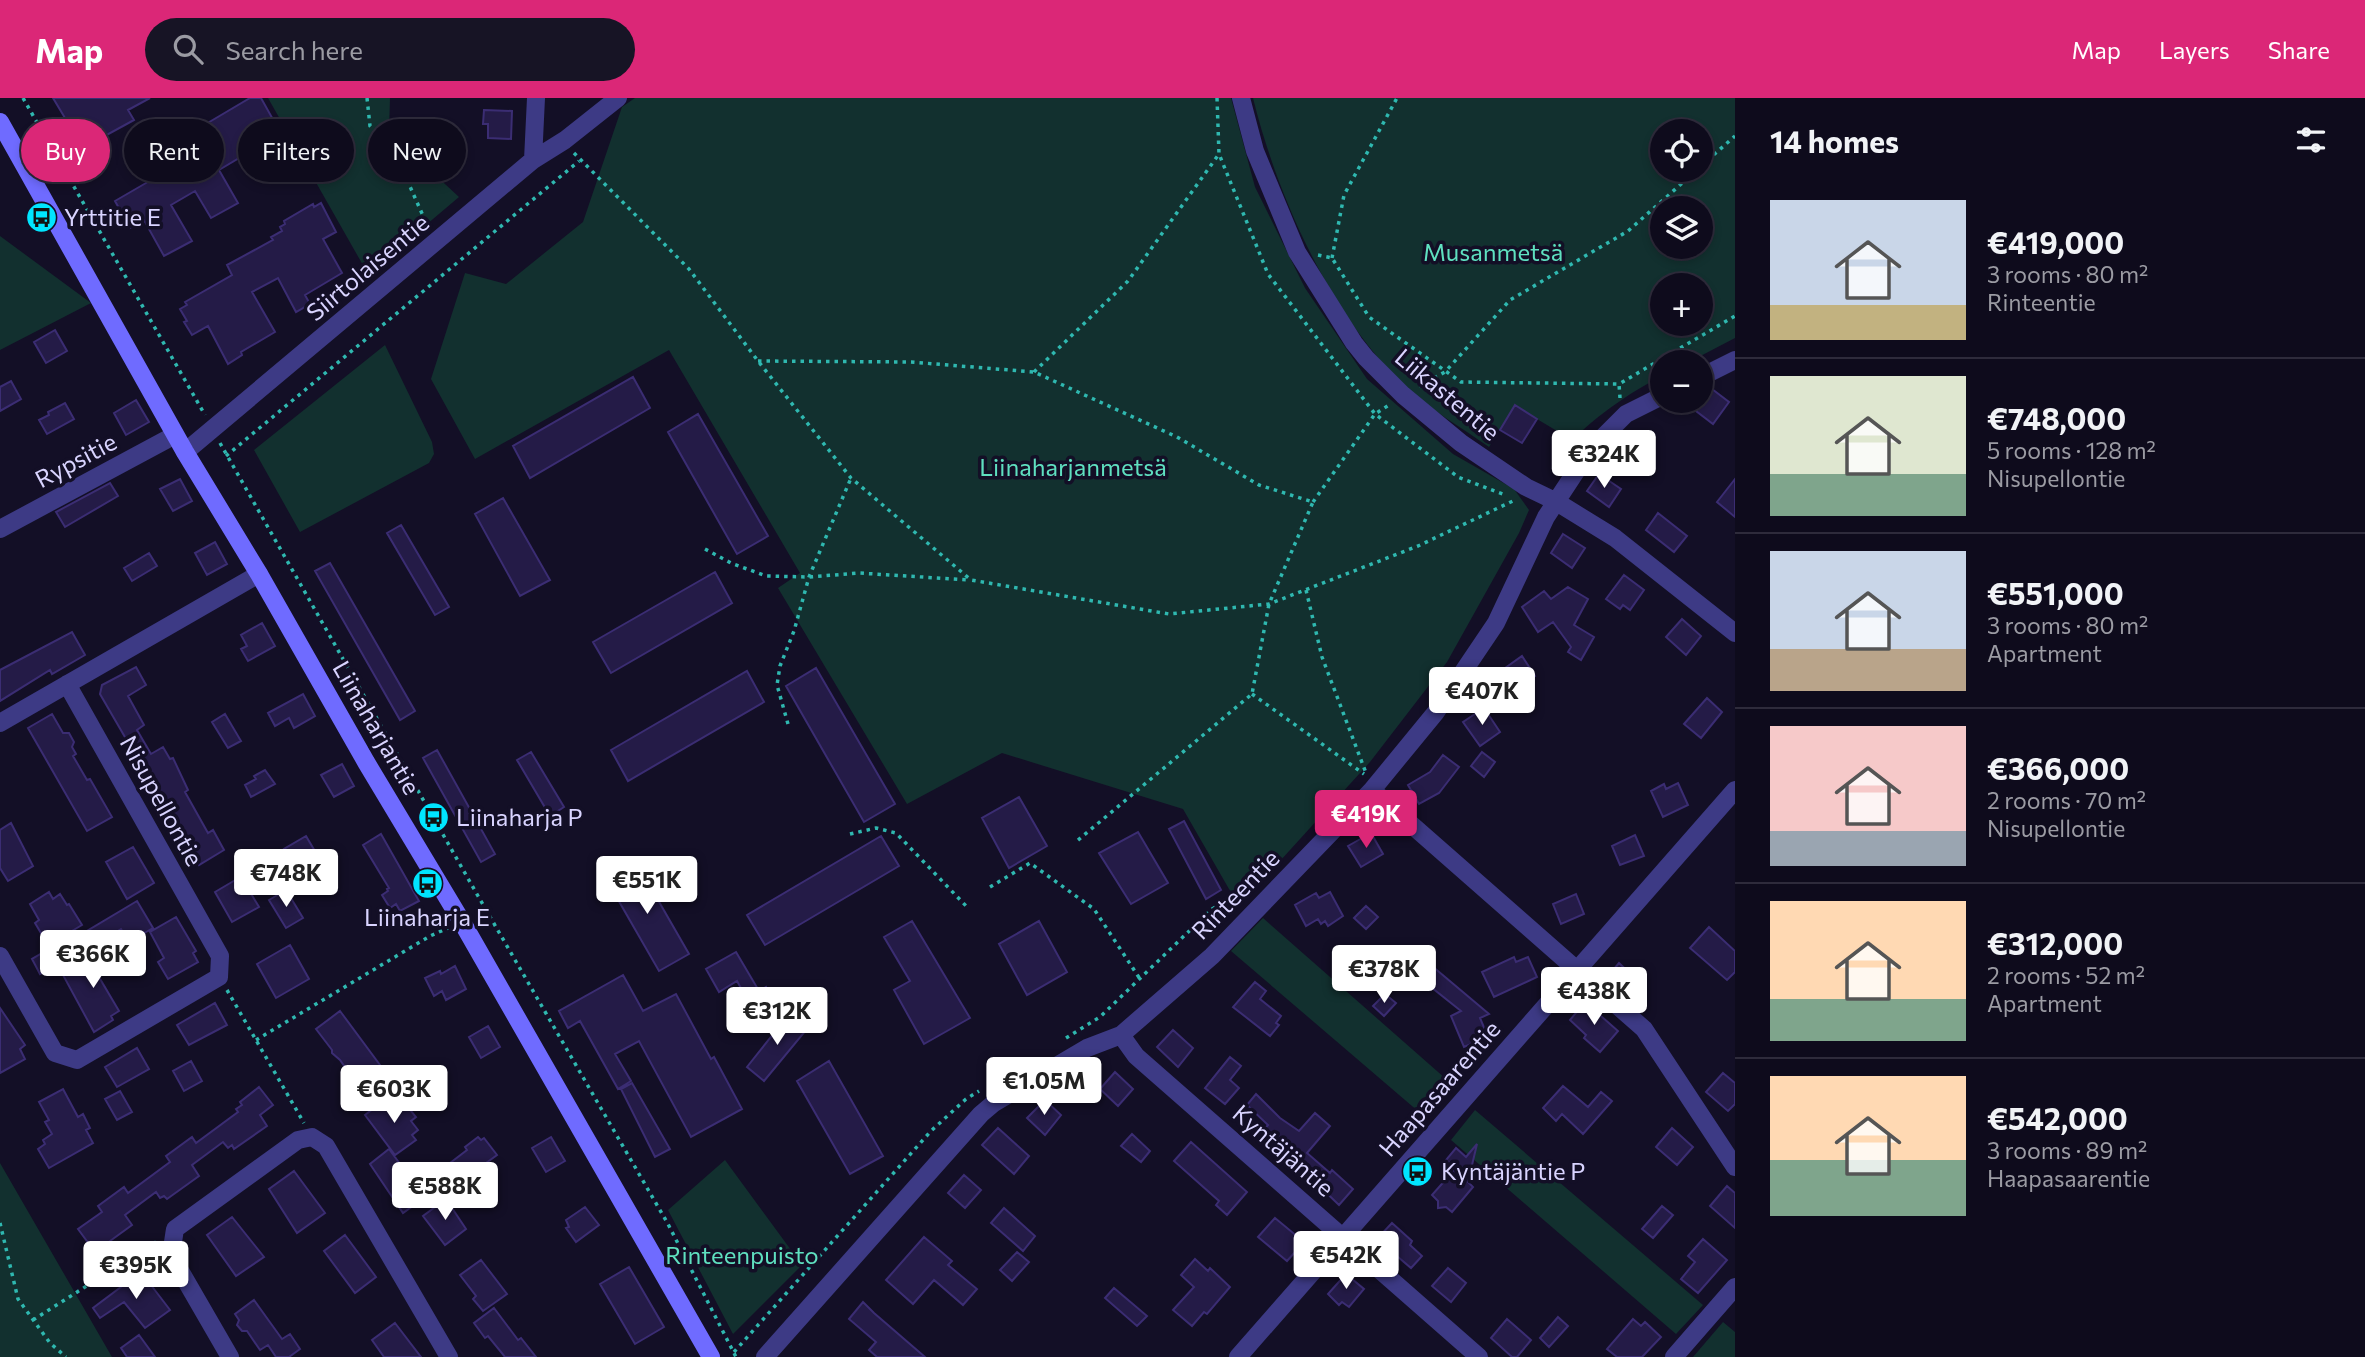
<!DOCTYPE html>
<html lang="en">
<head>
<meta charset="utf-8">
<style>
  body { margin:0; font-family:Commissioner,sans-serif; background:#171425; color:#f1f3f6; height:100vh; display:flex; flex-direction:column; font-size:26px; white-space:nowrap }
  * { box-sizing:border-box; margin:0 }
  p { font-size:23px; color:#9b9ba3 }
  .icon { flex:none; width:38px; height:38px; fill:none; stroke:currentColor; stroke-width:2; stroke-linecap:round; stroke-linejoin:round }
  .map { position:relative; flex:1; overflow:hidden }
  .drawer { display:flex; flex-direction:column; background:#0e0b1c; width:630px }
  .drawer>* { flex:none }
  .top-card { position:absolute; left:21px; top:21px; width:665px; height:63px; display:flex; gap:14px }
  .fabs { position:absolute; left:1650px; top:21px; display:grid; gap:14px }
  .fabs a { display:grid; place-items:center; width:63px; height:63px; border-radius:50%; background:#0e0b1c; box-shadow:0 4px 10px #0003,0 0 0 2px #2e2b3b; font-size:35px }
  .price { position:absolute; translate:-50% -60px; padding:0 16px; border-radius:7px; background:#fff; color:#222; font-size:23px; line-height:46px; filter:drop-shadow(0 2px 4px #0008) }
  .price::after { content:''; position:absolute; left:50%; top:42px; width:21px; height:16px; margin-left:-10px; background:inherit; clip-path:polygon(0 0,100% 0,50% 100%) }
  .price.active { background:#db2777; color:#fff }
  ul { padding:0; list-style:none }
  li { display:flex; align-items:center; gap:21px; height:175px; padding:0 35px }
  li+li { border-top:2px solid #2e2b3b }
  li span { display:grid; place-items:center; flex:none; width:196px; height:140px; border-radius:0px; color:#555 }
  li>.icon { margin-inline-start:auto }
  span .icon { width:84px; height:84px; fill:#fffc; stroke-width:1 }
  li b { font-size:30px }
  h2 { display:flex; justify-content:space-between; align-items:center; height:84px; padding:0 35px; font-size:30px }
  .chip { padding:0 24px; border-radius:32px; background:#0e0b1c; box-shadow:0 4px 10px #0003,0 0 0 2px #2e2b3b; font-size:24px; line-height:63px }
  .chip.active { background:#db2777; color:#fff }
  header { display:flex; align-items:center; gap:42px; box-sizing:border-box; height:98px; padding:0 35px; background:#db2777; color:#fff }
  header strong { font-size:33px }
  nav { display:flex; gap:38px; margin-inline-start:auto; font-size:24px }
  .search { width:490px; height:63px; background:#171425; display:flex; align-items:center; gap:18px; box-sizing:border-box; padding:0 24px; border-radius:38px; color:#9b9ba3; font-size:26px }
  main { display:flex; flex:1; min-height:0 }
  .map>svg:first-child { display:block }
  .green { fill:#12302f; fill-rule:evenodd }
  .building { fill:#241b47; stroke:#3b2d73; stroke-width:2 }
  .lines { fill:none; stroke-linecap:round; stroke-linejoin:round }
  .path { stroke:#2fb8b0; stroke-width:3.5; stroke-dasharray:3.5 5; stroke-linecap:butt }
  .street { stroke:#3d3a85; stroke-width:18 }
  .secondary { stroke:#6f6bff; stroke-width:18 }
  .labels { text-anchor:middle; stroke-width:7; stroke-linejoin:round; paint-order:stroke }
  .poi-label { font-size:24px; fill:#d9d4ff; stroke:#130f26; text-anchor:start }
  .park-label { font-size:24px; fill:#5fe0c0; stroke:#130f26 }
  .street-label { font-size:24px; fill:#d9d4ff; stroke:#130f26 }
</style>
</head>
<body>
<header>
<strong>Map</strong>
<div class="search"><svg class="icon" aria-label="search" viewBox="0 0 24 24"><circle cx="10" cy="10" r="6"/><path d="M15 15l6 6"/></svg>Search here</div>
<nav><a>Map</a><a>Layers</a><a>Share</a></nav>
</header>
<main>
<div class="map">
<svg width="1735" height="1259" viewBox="0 0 1735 1259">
  <rect width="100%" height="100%" fill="#130f26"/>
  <path class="green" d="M268 0H390L389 34 459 99 368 176Z
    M635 0H1231L1255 89 1305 190 1367 281 1453 356 1514 391 1529 412 1519 435 1447 564 1370 664 1241 806 1229 791 1183 711 1002 655 907 706 778 490 800 475 669 252 475 361 431 281 465 175 506 186 583 124 622 9Z
    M1253 0H1735V240L1689 264H1662V278C1626 297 1602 314 1572 342L1515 308 1489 349C1462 330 1431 312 1407 290 1332 221 1277 98 1253 0ZM1662 33H1701V72H1662ZM1662 110H1701V149H1662ZM1662 187H1701V226H1662Z
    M0 138 91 205 0 252Z
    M385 247 432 344 434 356 429 365 300 434 254 352Z
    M1263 820 1454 988 1426 1020 1231 853Z
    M1475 1012 1703 1207 1676 1236 1451 1042Z
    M725 1062 802 1167 733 1236 668 1112Z
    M0 1065 112 1259H0Z
    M1723 1224 1735 1234V1259H1693Z"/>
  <path class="building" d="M53 0H150L128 12 134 22 83 50Z
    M250 0H261L275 25 259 34 279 71 260 81 246 56 219 72 238 105 211 120 195 93 171 107 192 143 164 158 144 122 130 130 115 103 165 74 160 65 212 36 206 26Z
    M484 12 512 13 511 41 488 40V26H483Z
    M321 105 336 134 323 141 342 175 305 197 310 206 296 214 278 180 252 194 275 234 241 254 242 257 228 266 208 228 192 237 184 224 187 223 180 211 187 207 185 204 232 177 227 167 273 142 271 139 282 133 280 129 285 126 284 123 313 106 314 109Z
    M55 232 67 253 46 265 34 244Z
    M633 279 650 310 530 380 513 348Z
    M11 283 21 301 0 313V289Z
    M1712 291 1729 304 1713 326 1696 313Z
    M136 302 149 324 126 337 114 315Z
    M65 305 74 321 47 336 39 322 49 317 48 314Z
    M1515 307 1537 321 1522 345 1500 332Z
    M698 316 768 438 737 456 668 334Z
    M1599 376 1621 391 1609 409 1587 393Z
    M180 381 192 403 173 413 160 391Z
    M1735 381V419L1717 404Z
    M110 385 118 398 65 429 56 414Z
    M503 400 550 482 520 498 475 416Z
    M1658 415 1687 438 1674 454 1646 432Z
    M401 427 449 509 435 517 387 435Z
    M1563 436 1585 450 1572 470 1551 455Z
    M215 444 227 466 207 477 195 455Z
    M149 455 157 468 132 483 124 470Z
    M330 465 415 613 400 622 315 473Z
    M715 474 732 505 611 575 593 544Z
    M1624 477 1644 492 1630 512 1623 507 1620 511 1606 501Z
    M1568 489 1588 501 1574 527 1594 539 1581 562 1568 554 1571 549 1553 524 1538 534 1522 509 1544 493 1551 501Z
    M1682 521 1701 538 1686 557 1666 539Z
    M262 525 275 548 248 563 241 551 247 548 241 537Z
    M72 534 85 557 52 576 50 572 0 603V572Z
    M1522 558 1535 578 1515 593 1501 573Z
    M136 569 146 587 128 598 144 627 137 632 151 656 163 649 170 661 173 660 188 692 185 694 208 735 213 732 224 752 199 767 164 706 161 708 149 686 151 684 100 596 102 587Z
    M816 570 895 706 864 724 786 588Z
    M747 573 764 604 628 683 611 652Z
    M303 596 315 618 294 630 289 620 275 628 268 615Z
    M1707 600 1722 614 1701 640 1684 626Z
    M1484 610 1500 634 1480 648 1463 624Z
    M52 616 63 635H69L74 644 72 649 76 656 73 658 87 682 90 681 112 719 87 733 28 630Z
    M225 616 241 643 228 650 212 624Z
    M437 652 495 756 481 764 423 660Z
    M531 654 564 709 550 718 517 662Z
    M1482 654 1495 664 1484 679 1471 668Z
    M1443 657 1459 669 1439 695 1419 706 1408 687 1430 674Z
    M342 666 354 688 334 699 321 677Z
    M265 672 275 686 251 699 245 687 256 681 254 678Z
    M1678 685 1688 707 1663 719 1651 693 1664 686 1666 691Z
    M1019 699 1047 748 1009 770 982 720Z
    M1184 723 1221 792 1206 801 1169 731Z
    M11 725 33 768 8 783 0 770V732Z
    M1138 734 1168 785 1131 806 1099 755Z
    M1371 735 1383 756 1361 769 1348 748Z
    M381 736 419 803 400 813 396 806 390 810 382 797 388 793 387 791 389 790 363 747Z
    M1635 737 1644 758 1620 767 1612 748Z
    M306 738 316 755 293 768 284 751Z
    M881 738 899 768 765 847 747 817Z
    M133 749 154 785 127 801 106 764Z
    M635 762 689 856 659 873 605 779Z
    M237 781 243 791 247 789 259 809 232 824 215 794Z
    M286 792 303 820 286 830 269 802Z
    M49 794 53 801 60 796 67 807 69 806 82 827 48 847 35 825 39 822 30 806Z
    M1330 794 1343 818 1328 828 1325 823 1321 826 1318 821 1306 828 1295 807 1316 795 1319 800Z
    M1576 796 1584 816 1561 826 1553 806Z
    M137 803 153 830 129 844 121 831 89 850 82 836Z
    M1366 808 1378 819 1366 831 1354 820Z
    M176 819 196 853 193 855 198 864 168 881 158 864 164 860 150 834Z
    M912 823 970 920 924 946 894 892 910 883 884 839Z
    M1039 823 1067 874 1027 897 999 846Z
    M1709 829 1735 853V874L1727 882 1690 850Z
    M290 847 309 881 276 900 257 866Z
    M112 849 119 860 96 874 119 913 111 918 113 922 94 934 63 877Z
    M51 850 59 865 40 876 32 861Z
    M736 854 759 893 766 889 777 911 758 921 737 883 719 894 706 871Z
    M1514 859 1516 864 1528 859 1537 879 1494 899 1482 874Z
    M1619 865 1638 883 1629 894 1609 877Z
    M455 868 466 891 446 902 442 893 434 898 425 880 440 873 441 876Z
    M1432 868 1489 916 1480 920 1488 939 1464 949 1451 918 1461 913 1421 881Z
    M623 877 643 913 676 896 711 961 714 959 742 1011 691 1039 639 943 615 956 631 983 618 991 580 923 568 930 559 913Z
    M1255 884 1266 893 1260 901 1281 918 1276 925 1279 927 1270 938 1233 909Z
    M1385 896 1396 905 1384 918 1373 908Z
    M1585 904 1618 933 1600 954 1584 940 1586 937 1570 922Z
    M215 905 227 927 189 947 177 927Z
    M0 910 25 947 20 951 25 961 0 975Z
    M340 913 380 967 356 985 340 962 332 955V952L316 931Z
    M789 916 807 931 764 983 747 969Z
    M488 928 500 949 481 960 469 939Z
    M1173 932 1193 950 1178 969 1157 949Z
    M137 950 149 971 117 989 105 969Z
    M1230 959 1241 968 1230 982 1239 990 1225 1006 1205 990Z
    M191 963 202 983 184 993 173 973Z
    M829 963 883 1058 850 1076 797 983Z
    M1115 974 1133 991 1118 1008 1100 991Z
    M1723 975 1735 985V1006L1728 1013 1706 994Z
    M632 985 670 1051 655 1059 621 991Z
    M1563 988 1588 1009 1601 994 1612 1003 1583 1036 1562 1016 1556 1023 1543 1010Z
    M259 989 273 1007 260 1017 267 1028 234 1051 232 1047 228 1050 223 1044 192 1067 199 1078 167 1101 164 1098 160 1100 156 1094 125 1117 132 1127 99 1151 96 1148 92 1150 78 1131 102 1114 98 1108 124 1089 128 1095 170 1064 166 1058 192 1039 196 1045 238 1014 236 1011 242 1007 240 1004Z
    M63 991 78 1019 83 1016 90 1030 86 1032 93 1045 49 1070 38 1051 45 1046 43 1042 52 1036 45 1024 49 1022 39 1004Z
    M120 993 132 1014 117 1022 105 1001Z
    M1256 996 1280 1020 1299 1033 1315 1015 1330 1028 1307 1055 1330 1075 1332 1072 1353 1091 1339 1107 1283 1053 1279 1058 1258 1039 1268 1027 1247 1007Z
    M386 1001 391 1007 396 1003 402 1011 407 1008 416 1019 411 1023 418 1032 412 1037 416 1042 395 1057 365 1017Z
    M1045 1002 1061 1017 1045 1037 1027 1020Z
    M998 1030 1029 1058 1014 1076 982 1047Z
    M1672 1030 1693 1049 1677 1067 1656 1049Z
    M1132 1036 1150 1053 1141 1064 1121 1048Z
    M478 1039 481 1042 484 1040 497 1057 453 1089 441 1072 467 1052 465 1049Z
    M551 1039 565 1063 546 1074 532 1050Z
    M1191 1044 1247 1094 1227 1117 1216 1107 1219 1103 1174 1063Z
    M1477 1046 1468 1084 1473 1089 1452 1114 1446 1109 1438 1110V1103L1432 1097 1456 1070 1446 1062 1456 1050 1466 1059Z
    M389 1051 403 1070 398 1073 421 1102 403 1115 370 1066Z
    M294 1073 325 1115 297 1135 269 1091Z
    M964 1077 981 1092 965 1110 948 1095Z
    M1727 1088 1735 1095V1130L1710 1108Z
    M446 1101 466 1131 445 1147 423 1118Z
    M1662 1108 1673 1117 1653 1140 1642 1131Z
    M585 1109 599 1127 576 1144 566 1130 569 1129 566 1122Z
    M1004 1110 1035 1138 1023 1153 991 1125Z
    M232 1119 264 1159 236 1178 207 1137Z
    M1275 1120 1304 1144 1287 1163 1258 1139Z
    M1392 1125 1412 1143 1410 1147 1422 1158 1411 1170 1377 1141Z
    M345 1137 376 1179 355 1195 324 1153Z
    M924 1139 952 1163 948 1167 977 1191 963 1207 934 1182 913 1206 886 1182Z
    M1703 1141 1727 1162 1698 1195 1681 1181 1695 1164 1688 1158Z
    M1017 1154 1029 1164 1012 1183 1000 1172Z
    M1195 1161 1208 1173 1210 1170 1230 1189 1207 1216 1204 1214 1192 1228 1173 1212 1194 1189 1181 1177Z
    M481 1162 507 1196 483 1213 473 1201 476 1198 460 1177Z
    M629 1169 664 1229 635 1246 600 1186Z
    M1448 1170 1466 1185 1451 1204 1432 1188Z
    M141 1174 170 1212 145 1230 124 1204 100 1220 93 1210Z
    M1346 1176 1364 1191 1349 1209 1342 1204 1339 1207 1328 1196Z
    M1114 1190 1147 1218 1137 1228 1105 1200Z
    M254 1202 282 1241 290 1236 300 1251 289 1259H276L268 1247 260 1252 247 1233H242L237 1227 239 1222 235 1216Z
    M863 1204 874 1215 925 1259H877L869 1252 876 1244 849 1221Z
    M494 1210 518 1242 521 1240 536 1259H505L488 1238 485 1240 474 1225Z
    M1558 1219 1568 1228 1549 1249 1540 1240Z
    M1507 1221 1531 1242 1517 1259H1512L1491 1240Z
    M1633 1221 1641 1228 1645 1224 1661 1239 1642 1259H1617L1607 1251Z
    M395 1225 421 1259H384L372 1242Z
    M139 1237 155 1259H127L121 1250Z"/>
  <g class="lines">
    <path class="path" d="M23 0 205 317
      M367 0 370 28 400 66 424 120 430 127
      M1217 0 1219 56 1268 176 1375 316 1458 379 1505 397
      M574 55 689 171 758 263 851 380 971 482 1169 516 1269 506 1418 448 1515 402
      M1701 68 1735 38
      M1318 157 1332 160 1369 219 1461 284 1619 286
      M1332 160 1344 97 1397 0
      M758 263 911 264 1034 274 1177 339 1259 387 1313 404 1269 506 1252 596 1077 743
      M1034 274 1128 183 1219 56
      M1419 288 1445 274 1510 202 1628 133 1697 72
      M1620 300 1619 286 1735 218
      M220 345 478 798 668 1126 736 1259
      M226 358 579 63
      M1313 404 1375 316 1389 307
      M705 451 731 465 766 478 809 479 859 475 969 482
      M1306 492 1322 559 1366 675
      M1252 596 1364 676
      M788 626 777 587 780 568 794 533 809 479 851 380
      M850 736 876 730 896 735 969 811
      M990 789 1030 765 1094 811 1140 881
      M227 892 304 1025
      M1066 940 1100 919 1212 811 1252 790
      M256 942 430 838 448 830
      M0 1125 18 1201 50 1245 66 1259
      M33 1222 156 1144
      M734 1254 931 1033 966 1001 979 993"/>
    <path class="street" d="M1241 0 1255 53 1297 154 1354 245 1366 260 1403 297 1461 345 1526 389 1555 403 1615 440 1735 535
      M533 62 536 0
      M1701 279 1735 262
      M185 354 533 62 565 42 618 0
      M0 431 175 337
      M0 625 259 476
      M1372 692 1644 931 1735 1069
      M0 858 55 955 77 962 219 879 220 858 67 586
      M1121 937 1136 958 1479 1259
      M230 1259 171 1157 175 1131 298 1042 312 1039 326 1048 449 1259
      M765 1259 981 1016 994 1005 1087 950 1121 937 1212 858 1372 692 1436 614 1496 525 1546 419 1590 352 1626 316 1662 298
      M1238 1259 1735 692
      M1674 1259 1735 1189"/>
    <path class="secondary" d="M0 24 185 354 259 476 366 664 462 824 711 1259"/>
  </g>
  <defs>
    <symbol id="bus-disc" viewBox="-11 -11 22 22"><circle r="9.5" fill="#00e5ff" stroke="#130f26"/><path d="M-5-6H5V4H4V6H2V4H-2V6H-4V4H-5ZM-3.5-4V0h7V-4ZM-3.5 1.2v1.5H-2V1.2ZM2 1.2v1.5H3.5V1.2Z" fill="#111"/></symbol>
  </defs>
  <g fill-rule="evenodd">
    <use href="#bus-disc" x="24" y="102" width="35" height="35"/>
    <use href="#bus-disc" x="416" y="702" width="35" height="35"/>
    <use href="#bus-disc" x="410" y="768" width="35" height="35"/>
    <use href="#bus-disc" x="1400" y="1056" width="35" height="35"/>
  </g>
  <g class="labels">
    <g class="poi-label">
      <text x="64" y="128">Yrttitie E</text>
      <text x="456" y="728">Liinaharja P</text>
      <text x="427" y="828" text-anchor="middle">Liinaharja E</text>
      <text x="1441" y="1082">Kyntäjäntie P</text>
    </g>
    <g class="park-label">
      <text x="1493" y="163">Musanmetsä</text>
      <text x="1073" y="378">Liinaharjanmetsä</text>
      <text x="742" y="1166">Rinteenpuisto</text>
    </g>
    <g class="street-label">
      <text transform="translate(368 170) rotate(-40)" y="8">Siirtolaisentie</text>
      <text transform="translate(1447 297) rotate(40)" y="8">Liikastentie</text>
      <text transform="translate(76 363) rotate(-28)" y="8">Rypsitie</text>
      <text transform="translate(376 630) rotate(60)" y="8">Liinaharjantie</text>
      <text transform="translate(161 703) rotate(61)" y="8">Nisupellontie</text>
      <text transform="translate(1236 797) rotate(-46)" y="8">Rinteentie</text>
      <text transform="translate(1440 991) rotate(-49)" y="8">Haapasaarentie</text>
      <text transform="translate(1283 1053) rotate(41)" y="8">Kyntäjäntie</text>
    </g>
  </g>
</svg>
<div class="fabs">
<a><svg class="icon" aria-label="locate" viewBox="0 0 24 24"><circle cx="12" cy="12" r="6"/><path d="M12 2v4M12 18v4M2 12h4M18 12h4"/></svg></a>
<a><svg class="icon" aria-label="layers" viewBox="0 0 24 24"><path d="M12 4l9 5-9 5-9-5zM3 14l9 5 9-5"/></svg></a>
<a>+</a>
<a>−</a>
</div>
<b class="price" style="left:1604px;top:392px">€324K</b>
<b class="price" style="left:1482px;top:629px">€407K</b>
<b class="price active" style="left:1366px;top:752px">€419K</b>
<b class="price" style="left:286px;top:811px">€748K</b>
<b class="price" style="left:647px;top:818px">€551K</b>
<b class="price" style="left:93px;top:892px">€366K</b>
<b class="price" style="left:1384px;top:907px">€378K</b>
<b class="price" style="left:1594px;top:929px">€438K</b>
<b class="price" style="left:777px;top:949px">€312K</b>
<b class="price" style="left:1044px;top:1019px">€1.05M</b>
<b class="price" style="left:394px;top:1027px">€603K</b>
<b class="price" style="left:445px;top:1124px">€588K</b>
<b class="price" style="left:1346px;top:1193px">€542K</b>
<b class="price" style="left:136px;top:1203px">€395K</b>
<div class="top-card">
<a class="chip active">Buy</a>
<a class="chip">Rent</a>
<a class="chip">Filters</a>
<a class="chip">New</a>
</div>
</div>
<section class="drawer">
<h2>14 homes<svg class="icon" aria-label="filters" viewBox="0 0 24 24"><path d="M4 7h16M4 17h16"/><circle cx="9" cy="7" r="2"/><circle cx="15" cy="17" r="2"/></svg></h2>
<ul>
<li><span style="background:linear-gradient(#c9d6e8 75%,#c2b280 0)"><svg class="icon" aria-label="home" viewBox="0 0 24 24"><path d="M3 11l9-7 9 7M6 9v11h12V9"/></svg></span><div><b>€419,000</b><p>3 rooms · 80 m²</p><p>Rinteentie</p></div></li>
<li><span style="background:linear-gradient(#dfe7d0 70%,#7fa58c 0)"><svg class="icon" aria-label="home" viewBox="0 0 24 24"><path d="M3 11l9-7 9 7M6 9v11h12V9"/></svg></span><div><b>€748,000</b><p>5 rooms · 128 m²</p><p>Nisupellontie</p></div></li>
<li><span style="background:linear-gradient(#c9d6e8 70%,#b9a48a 0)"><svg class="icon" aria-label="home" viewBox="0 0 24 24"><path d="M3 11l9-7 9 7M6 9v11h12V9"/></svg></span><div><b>€551,000</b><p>3 rooms · 80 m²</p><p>Apartment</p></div></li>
<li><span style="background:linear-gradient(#f6c9c9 75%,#9aa5b1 0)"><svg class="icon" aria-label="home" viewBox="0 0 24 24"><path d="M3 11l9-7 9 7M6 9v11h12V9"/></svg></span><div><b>€366,000</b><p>2 rooms · 70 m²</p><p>Nisupellontie</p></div></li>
<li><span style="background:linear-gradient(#ffd9b3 70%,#7fa58c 0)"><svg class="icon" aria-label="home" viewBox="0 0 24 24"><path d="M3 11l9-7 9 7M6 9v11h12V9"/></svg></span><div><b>€312,000</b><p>2 rooms · 52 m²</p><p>Apartment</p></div></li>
<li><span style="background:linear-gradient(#ffd9b3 60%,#7fa58c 0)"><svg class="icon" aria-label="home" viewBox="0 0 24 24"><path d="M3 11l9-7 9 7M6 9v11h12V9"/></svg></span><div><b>€542,000</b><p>3 rooms · 89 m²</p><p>Haapasaarentie</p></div></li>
</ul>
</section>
</main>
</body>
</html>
